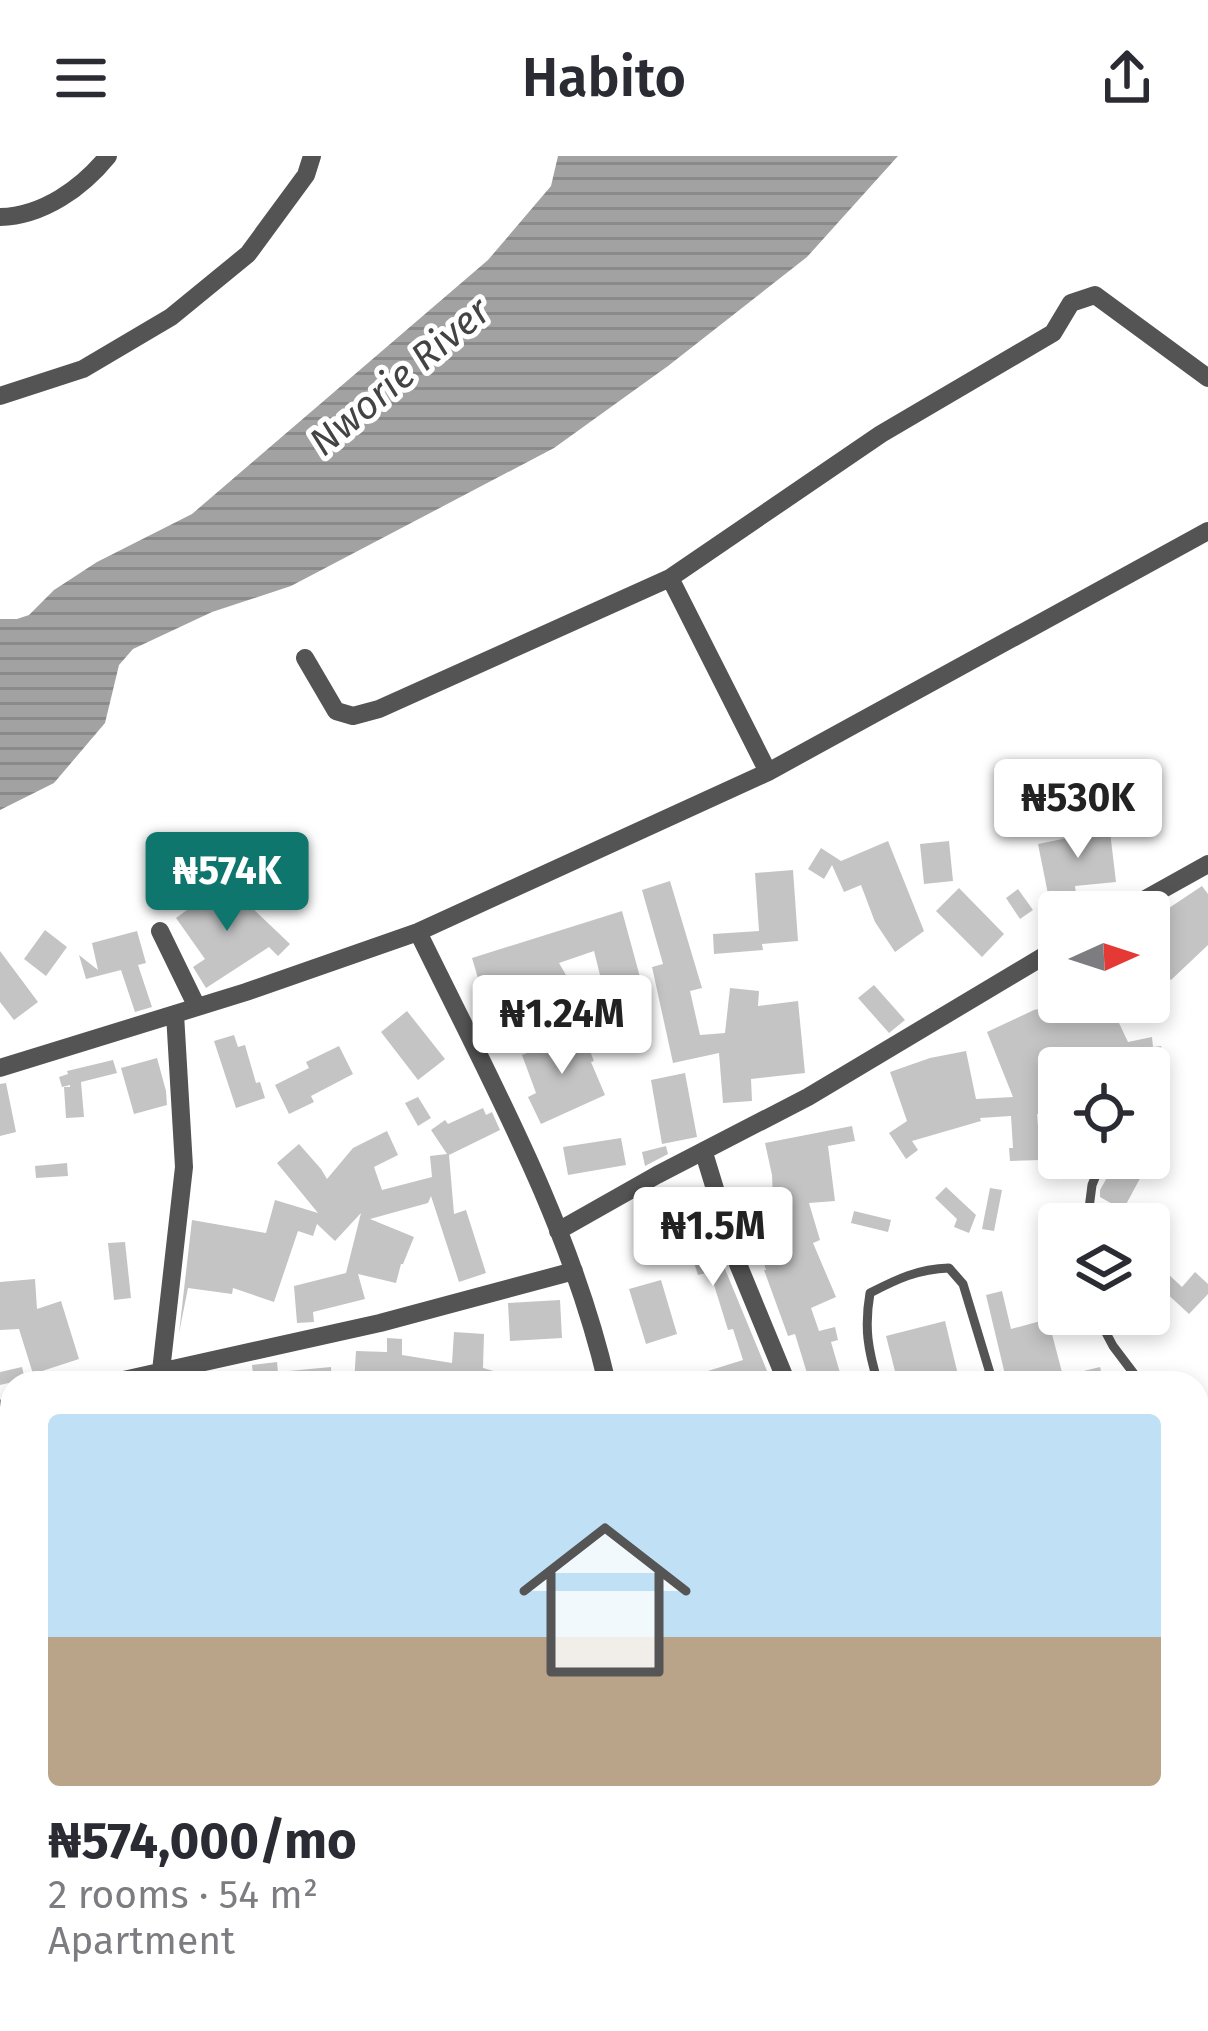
<!DOCTYPE html>
<html lang="en">
<head>
<meta charset="utf-8">
<style>
  body { margin:0; font-family:"Fira Sans",sans-serif; background:#f7f7f7; color:#2b2b33; height:100vh; display:flex; flex-direction:column; font-size:45px; white-space:nowrap }
  * { box-sizing:border-box; margin:0 }
  p { font-size:39px; color:#7c7c81 }
  .icon { flex:none; width:66px; height:66px; fill:none; stroke:currentColor; stroke-width:2; stroke-linecap:round; stroke-linejoin:round }
  .map { position:relative; flex:1; overflow:hidden }
  .panel { position:absolute; left:0px; top:1215px; width:1209px; height:660px; display:flex; flex-direction:column; background:#fff; border-radius:36px 36px 0 0; box-shadow:0 6px 18px #0003 }
  .panel>* { flex:none }
  .needle { width:78px; rotate:87deg }
  .buttons { position:absolute; left:1038px; top:735px; display:grid; gap:24px }
  .buttons a { display:grid; place-items:center; width:132px; height:132px; border-radius:12px; background:#fff; box-shadow:0 6px 18px #0003; font-size:60px }
  .price { position:absolute; translate:-50% -102px; padding:0 27px; border-radius:12px; background:#fff; color:#222; font-size:39px; line-height:78px; filter:drop-shadow(0 3px 6px #0008) }
  .price::after { content:''; position:absolute; left:50%; top:72px; width:36px; height:27px; margin-left:-18px; background:inherit; clip-path:polygon(0 0,100% 0,50% 100%) }
  .price.active { background:#0f766e; color:#fff }
  ul { padding:0; list-style:none }
  li { display:grid; align-content:center; gap:24px; height:636px; padding:0 48px }
  li+li { border-top:3px solid #e1e1e2 }
  li span { display:grid; place-items:center; height:372px; border-radius:12px; color:#555 }
  li>.icon { margin-inline-start:auto }
  span .icon { width:216px; height:216px; fill:#fffc; stroke-width:1 }
  li b { font-size:51px }
  header { display:flex; justify-content:space-between; align-items:center; height:156px; padding:0 48px; background:#fff; font-size:54px; font-weight:600 }
  .map>svg:first-child { display:block }
  .water { fill:url(#water-rules) }
  .building { fill:#c4c4c4 }
  .lines { fill:none; stroke-linecap:round; stroke-linejoin:round }
  .service { stroke:#545454; stroke-width:9 }
  .minor { stroke:#545454; stroke-width:18 }
  .secondary { stroke:#212121; stroke-width:24 }
  .labels { text-anchor:middle; stroke-width:10; stroke-linejoin:round; paint-order:stroke }
  .water-label { font-size:39px; font-style:italic; fill:#434343; stroke:#fff }
</style>
</head>
<body>
<header><svg class="icon" aria-label="menu" viewBox="0 0 24 24"><path d="M4 6h16M4 12h16M4 18h16"/></svg>Habito<svg class="icon" aria-label="share" viewBox="0 0 24 24"><path d="M12 15V3M7 8l5-5 5 5M5 13v7h14v-7"/></svg></header>
<div class="map">
<svg width="1208" height="1875" viewBox="0 0 1208 1875">
  <defs>
    <pattern id="water-rules" width="6" height="5" patternUnits="userSpaceOnUse" patternTransform="scale(3)"><rect width="6" height="5" fill="#a2a2a2"/><path d="M0 2.5h6" fill="none" stroke="#8a8a8a"/></pattern>
  </defs>
  <rect width="100%" height="100%" fill="#fff"/>
  <path class="water" d="M558 0H898L807 101 668 210 554 292 291 430 212 456 133 493 119 509 105 567 54 627 0 654V463H17L29 459 54 434 97 406 192 358 488 104 551 30Z"/>
  <path class="building" d="M1109 667 1116 726 1075 730 1076 737 1049 743 1038 688 1087 678 1086 670Z
    M888 685 924 775 895 796 875 766 861 729 844 736 832 709 824 723 808 713 821 692 841 705Z
    M949 685 953 725 924 728 920 688Z
    M793 714 798 785 762 788 763 794 714 798 713 778 759 775 755 717Z
    M670 725 702 832 690 835 700 879 725 877 730 832 759 835 758 850 798 845 805 917 751 923 752 945 723 947 719 897 673 907 652 811 663 808 642 734Z
    M224 727 242 753 247 747 290 788 278 800 269 791 206 832 193 811 205 803 176 762Z
    M1202 730 1208 738V789L1171 824 1149 800V756L1152 755 1157 760Z
    M959 732 1004 778 982 801 936 755Z
    M1018 733 1033 754 1020 763 1006 742Z
    M622 755 640 821 603 831 594 795 559 807 581 845 514 883 494 847 488 827 480 829 472 802Z
    M45 774 67 791 46 820 24 803Z
    M137 775 146 807 138 809 152 851 135 856 121 814 86 823 79 799 98 814 92 787Z
    M0 795 38 846 14 864 0 846Z
    M874 829 905 864 889 877 858 842Z
    M1070 846H1109L1128 886 1152 881 1153 891 1161 890 1166 912 1149 916V912H1103L1102 907 1078 912H1059V933L1047 934 1049 957 1037 958 1041 1004 1010 1005 1009 992H1013L1011 960 980 962 981 965 912 985 918 994 906 1003 889 977 907 965 890 916 930 902 966 895 976 943 1013 941 987 876 1034 854Z
    M407 855 445 903 418 924 381 876Z
    M582 875 594 905 591 906 605 939 541 968 528 941 536 937 522 899Z
    M234 879 238 891 245 889 256 927 260 926 265 942 236 952 214 885Z
    M339 890 353 918 311 940 314 946 289 958 275 929 309 912 306 906Z
    M157 902 166 935 167 949 134 958 121 912Z
    M113 904 117 917 81 926 84 961 66 962 64 931H70V929L62 931 59 921 68 918 67 915Z
    M685 917 697 981 662 988 651 924Z
    M6 927 16 976 0 980V928Z
    M418 941 431 962 418 970 405 947Z
    M483 952 486 959 492 956 500 974 449 999 454 1058 466 1054 486 1117 459 1126 431 1040 428 1047 370 1063 414 1081 403 1108H401L396 1127 358 1118 365 1143 313 1156 314 1166 297 1167 294 1130 346 1117 361 1057 335 1085 317 1068 313 1080 298 1075 274 1146 233 1132 232 1138 188 1132 179 1177 192 1064 266 1077 275 1044 318 1057 277 1007 299 988 321 1013 327 1023 353 992 387 975 398 999 374 1011 382 1034 432 1021 430 1000 447 998 431 974 445 964 448 968Z
    M852 970 855 985 828 990 835 1045 809 1047 820 1084 813 1087 836 1141 811 1152 819 1175 835 1171 838 1184 831 1186 843 1227H810L795 1178 788 1180 764 1114H766L754 1073 774 1067 772 1019 765 987Z
    M621 982 626 1009 568 1019 563 991Z
    M666 990 668 998 645 1010 642 996Z
    M1118 1002H1151L1123 1054 1100 1041V1034Z
    M67 1007 68 1020 36 1022 35 1010Z
    M946 1031 976 1059 969 1077 954 1071 957 1063 935 1042Z
    M990 1032 1002 1034 994 1075 982 1073Z
    M693 1033 713 1088 717 1086 725 1113 772 1227H679V1224L743 1204 733 1173 728 1174 710 1116 698 1119 688 1088 673 1093 657 1046Z
    M854 1055 891 1064 888 1076 851 1067Z
    M125 1086 131 1142 114 1144 108 1087Z
    M1149 1100 1182 1131 1195 1116 1208 1128V1138L1189 1158 1149 1121Z
    M35 1123 37 1153 61 1145 79 1203 33 1218 19 1173 0 1174V1126Z
    M661 1124 677 1178 646 1188 629 1133Z
    M1002 1135 1011 1173 1048 1163 1063 1220 1100 1211 1104 1227H1007L986 1139Z
    M560 1144 562 1182 510 1185 508 1147Z
    M945 1165 960 1227H898L886 1180Z
    M454 1176 484 1178 483 1212 522 1223 521 1227H354L356 1195 387 1196V1182L402 1183V1199L452 1207Z
    M277 1206 278 1216 331 1211 332 1227H254L252 1209Z
    M22 1211 25 1223 0 1229V1216Z"/>
  <g class="lines">
    <path class="service" d="M1087 1068 1092 1029 1103 1002
      M1096 1158 1113 1190 1141 1227
      M878 1227C868 1194 864 1172 870 1137 897 1123 918 1113 949 1112L963 1128 993 1227
      M568 1875 581 1863"/>
    <path class="minor" d="M0 61C43 60 82 32 108 0
      M0 240 83 213 171 161 248 98 306 19 312 0
      M305 502 336 555 353 560 379 553 670 422
      M768 616 670 422 881 278 1053 177 1071 147 1095 139 1208 222
      M1122 756 1208 708
      M160 775 197 851
      M418 776C489 922 570 1067 607 1227
      M0 912 246 836 418 776 768 616 1208 375
      M704 997 738 1108 787 1227
      M558 1075 657 1019 808 941 1059 791
      M161 1215 184 1011 175 858
      M110 1227 380 1167 574 1115
      M0 1253 12 1250
      M1197 1766 1208 1764
      M445 1863 446 1875
      M831 1863 832 1875
      M988 1863 989 1875
      M1176 1863 1177 1875"/>
    <path class="secondary" d="M1197 1357 1208 1355
      M1197 1382 1208 1380
      M0 1684 12 1680
      M0 1716 12 1711"/>
  </g>
  <g class="labels">
    <g class="water-label">
      <text transform="translate(399 220) rotate(-40)" y="14">Nworie River</text>
    </g>
  </g>
</svg>
<div class="buttons">
<a><svg class="needle" viewBox="-14 -14 28 28"><path d="M0-13l5 13h-10z" fill="#e53935"/><path d="M0 13l5-13h-10z" fill="#7c7c81"/></svg></a>
<a><svg class="icon" aria-label="locate" viewBox="0 0 24 24"><circle cx="12" cy="12" r="6"/><path d="M12 2v4M12 18v4M2 12h4M18 12h4"/></svg></a>
<a><svg class="icon" aria-label="layers" viewBox="0 0 24 24"><path d="M12 4l9 5-9 5-9-5zM3 14l9 5 9-5"/></svg></a>
</div>
<b class="price" style="left:1078px;top:705px">₦530K</b>
<b class="price active" style="left:227px;top:778px">₦574K</b>
<b class="price" style="left:562px;top:921px">₦1.24M</b>
<b class="price" style="left:713px;top:1133px">₦1.5M</b>
<section class="panel">
<ul>
<li><span style="background:linear-gradient(#bfe0f5 60%,#b9a48a 0)"><svg class="icon" aria-label="home" viewBox="0 0 24 24"><path d="M3 11l9-7 9 7M6 9v11h12V9"/></svg></span><div><b>₦574,000/mo</b><p>2 rooms · 54 m²</p><p>Apartment</p></div></li>
</ul>
</section>
</div>
</body>
</html>
